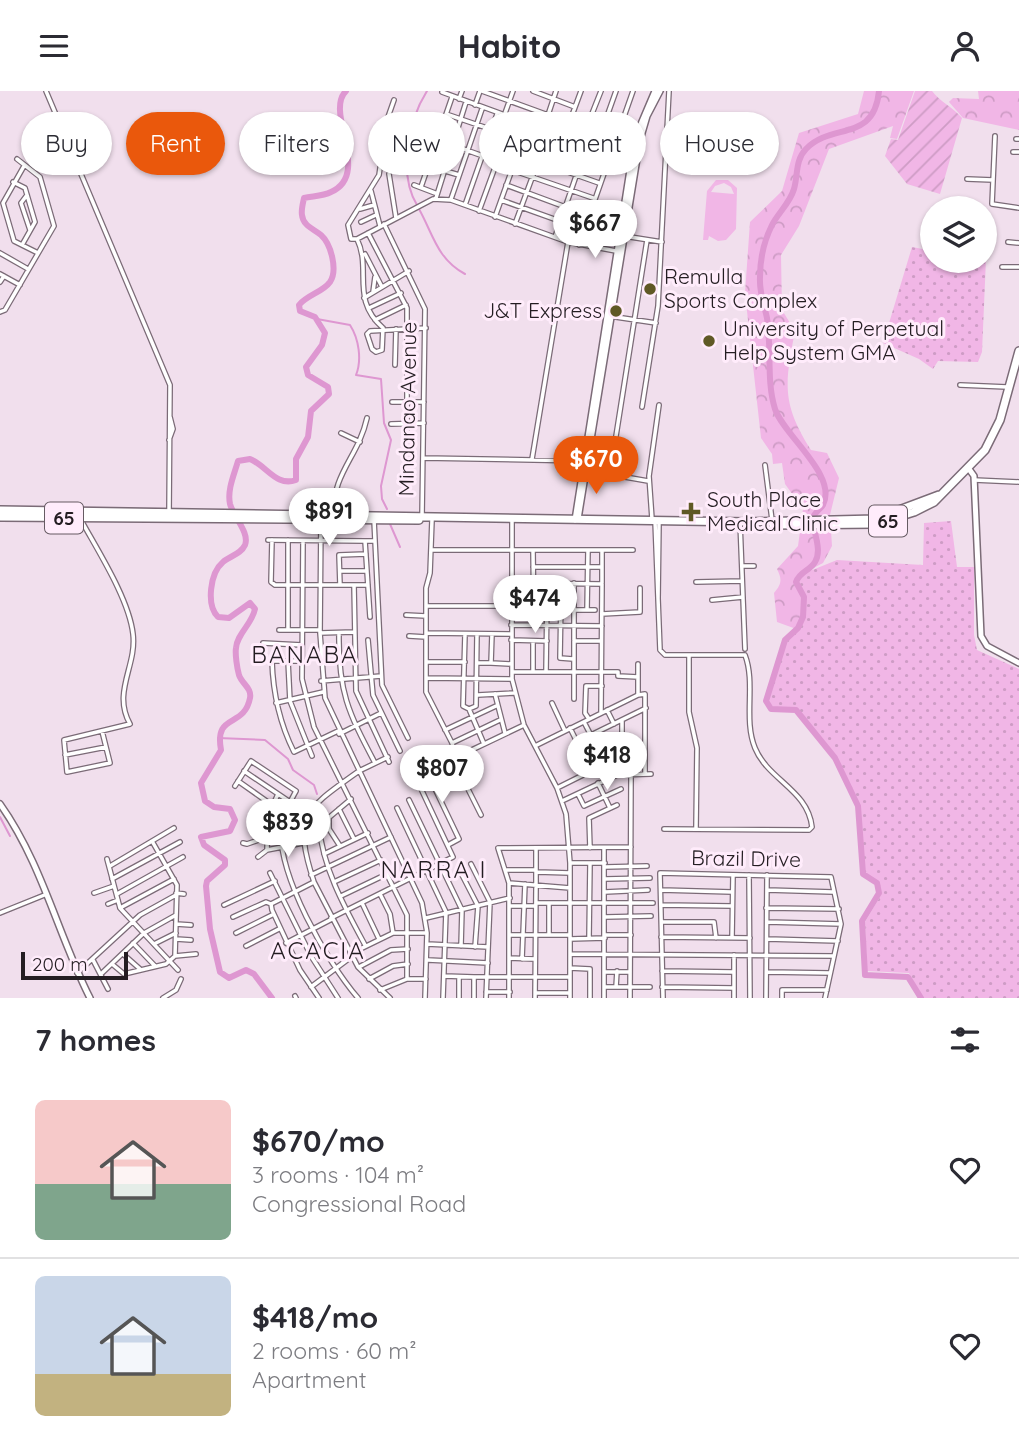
<!DOCTYPE html>
<html lang="en">
<head>
<meta charset="utf-8">
<style>
  body { margin:0; font-family:Quicksand,sans-serif; background:#f7f7f7; color:#2b2b33; height:100vh; display:flex; flex-direction:column; font-size:26px; white-space:nowrap }
  * { box-sizing:border-box; margin:0 }
  p { font-size:23px; color:#7c7c81 }
  .icon { flex:none; width:38px; height:38px; fill:none; stroke:currentColor; stroke-width:2; stroke-linecap:round; stroke-linejoin:round }
  .map { position:relative; height:907px; overflow:hidden }
  .sheet { display:flex; flex-direction:column; background:#fff; flex:1 }
  .sheet>* { flex:none }
  .banner { position:absolute; left:21px; top:21px; width:978px; height:63px; display:flex; gap:14px }
  .controls { position:absolute; left:920px; top:105px; display:grid; gap:14px }
  .controls a { display:grid; place-items:center; width:77px; height:77px; border-radius:50%; background:#fff; box-shadow:0 2px 5px #0004; font-size:35px }
  .scale { position:absolute; left:21px; bottom:18px; width:107px; box-sizing:border-box; padding-left:7px; border:4px solid #241d22; border-top:0; font-size:19px; line-height:24px; white-space:nowrap; color:#241d22; -webkit-text-stroke:5px #ffecfb; paint-order:stroke }
  .price { position:absolute; translate:-50% -60px; padding:0 16px; border-radius:24px; background:#fff; color:#222; font-size:23px; line-height:46px; filter:drop-shadow(0 2px 4px #0008) }
  .price::after { content:''; position:absolute; left:50%; top:42px; width:21px; height:16px; margin-left:-10px; background:inherit; clip-path:polygon(0 0,100% 0,50% 100%) }
  .price.selected { background:#ea580c; color:#fff }
  ul { padding:0; list-style:none }
  li { display:flex; align-items:center; gap:21px; height:175px; padding:0 35px }
  li+li { border-top:2px solid #e1e1e2 }
  li span { display:grid; place-items:center; flex:none; width:196px; height:140px; border-radius:10px; color:#555 }
  li>.icon { margin-inline-start:auto }
  span .icon { width:84px; height:84px; fill:#fffc; stroke-width:1 }
  li b { font-size:30px }
  h2 { display:flex; justify-content:space-between; align-items:center; height:84px; padding:0 35px; font-size:30px }
  .pill { padding:0 24px; border-radius:32px; background:#fff; box-shadow:0 2px 5px #0004; font-size:24px; line-height:63px }
  .pill.selected { background:#ea580c; color:#fff }
  header { display:flex; justify-content:space-between; align-items:center; height:91px; padding:0 35px; background:#fff; font-size:32px; font-weight:800 }
  .map>svg:first-child { display:block }
  .grass { fill:url(#grass-dots) }
  .forest { fill:url(#forest-crowns) }
  .park { fill:#f1b6e6; fill-rule:evenodd }
  .garden { fill:url(#garden-furrows) }
  .lines { fill:none; stroke-linecap:round; stroke-linejoin:round }
  .stream { stroke:#de97d1; stroke-width:2 }
  .river { stroke:#de97d1; stroke-width:6 }
  .minor-casing { stroke:#7b6b77; stroke-width:6 }
  .major-casing { stroke:#7b6b77; stroke-width:8 }
  .highway-casing { stroke:#7b6b77; stroke-width:10 }
  .minor { stroke:#fff; stroke-width:3.5 }
  .major { stroke:#fff; stroke-width:5 }
  .highway { stroke:#fff; stroke-width:7 }
  .poi-dot { fill:#5f5925; stroke:#ffecfb; stroke-width:2.5 }
  .labels { text-anchor:middle; stroke-width:6; stroke-linejoin:round; paint-order:stroke }
  .shield { fill:#ffecfb; stroke:#665b63; stroke-width:2 }
  .shield-label { font-size:19px; font-weight:bold; fill:#241d22 }
  .poi-label { font-size:21px; fill:#241d22; stroke:#ffecfb; text-anchor:start }
  .street-label { font-size:21px; fill:#241d22; stroke:#ffecfb }
  .quarter-label { font-size:24px; letter-spacing:2px; fill:#241d22; stroke:#ffecfb }
</style>
</head>
<body>
<header><svg class="icon" aria-label="menu" viewBox="0 0 24 24"><path d="M4 6h16M4 12h16M4 18h16"/></svg>Habito<svg class="icon" aria-label="person" viewBox="0 0 24 24"><circle cx="12" cy="8" r="4"/><path d="M4 21q1-7 8-7t8 7"/></svg></header>
<div class="map">
<svg width="1019" height="907" viewBox="0 0 1019 907">
  <defs>
    <pattern id="grass-dots" width="8" height="8" patternUnits="userSpaceOnUse" patternTransform="scale(1.75)"><rect width="8" height="8" fill="#f1b6e6"/><path d="M2 2h.1M6 6h.1" fill="none" stroke="#ce9cc5" stroke-width="1.8" stroke-linecap="round"/></pattern>
    <pattern id="forest-crowns" width="20" height="18" patternUnits="userSpaceOnUse" patternTransform="scale(1.75)"><rect width="20" height="18" fill="#f1b6e6"/><path d="M2 6a3 3 0 1 1 6 0M12 15a3 3 0 1 1 6 0" fill="none" stroke="#ce9cc5"/></pattern>
    <pattern id="garden-furrows" width="10" height="10" patternUnits="userSpaceOnUse" patternTransform="scale(1.75)"><rect width="10" height="10" fill="#f1b6e6"/><path d="M-1 1l2-2M0 10L10 0M9 11l2-2" fill="none" stroke="#ce9cc5"/></pattern>
  </defs>
  <rect width="100%" height="100%" fill="#f1dfed"/>
  <path class="grass" d="M912 156 933 160V170L986 168 982 261 978 271 938 270 933 278 919 268 883 252Z
    M951 430 957 476H974V544L977 559 1019 578V907H923L909 882 867 880 865 831 881 804 878 790 864 782 860 714 837 666 797 618 773 616 767 610C771 595 773 580 779 566 791 534 818 533 798 491L800 484 837 469 923 474 924 432Z"/>
  <path class="forest" d="M864 0H914L897 48 890 47 893 35 829 58 799 135 781 164 782 219 795 240C785 292 781 312 811 359L827 362 839 387 830 424 832 455 823 472 800 484 798 491C806 508 806 521 799 539L777 531 774 502C782 493 782 488 777 478L798 455 803 418 785 393 782 372 773 373 772 363 761 347 745 202 750 131 782 100 799 42 858 23Z
    M978 0H1019V39L963 27 949 11 953 7 979 8Z"/>
  <path class="park" d="M716 89H728L737 97 736 138 726 149 718 150 709 145 708 149H703L707 100ZM724 92 731 96 734 103 711 101 715 95Z"/>
  <path class="garden" d="M915 0H932C940 11 953 16 962 27L940 103 907 93 885 65 891 48 898 49Z"/>
  <g class="lines">
    <path class="stream" d="M417 114C398 83 408 30 427 0
      M419 118C433 143 437 168 465 183
      M317 228 350 234C359 248 362 269 356 284L381 288 384 332 391 349 381 395 382 408 387 418
      M390 433 400 456
      M218 647 265 649 288 668 293 679 314 694 317 703
      M0 726 10 745"/>
    <path class="river" d="M879 0C874 52 832 31 806 58 795 69 798 85 794 98 790 112 778 122 772 134 764 150 760 168 760 186 759 201 764 213 767 227 772 257 766 289 775 318 784 345 838 384 823 414 820 418 815 422 813 426 812 440 823 458 815 471 810 480 800 480 796 491L804 506 803 526 798 537 785 549 766 610 771 618 796 619 835 667 858 715 863 783 877 792 879 802 862 830 865 884 908 886 921 907
      M272 907 254 883 246 879 229 887 220 881 210 838 206 795 207 790 225 774V769L204 754 201 746 230 740 235 729 230 718 214 716 205 710 201 692 221 659C214 621 244 638 250 607 252 597 242 593 239 584 237 577 235 563 236 557 237 543 252 533 255 518L250 512 229 527 218 526C206 514 210 482 223 471 230 465 241 463 245 454 250 442 233 425 230 413 227 399 234 384 238 370L250 368C267 375 276 396 296 389V368L308 346 311 320 329 303 328 296 308 284 306 276 322 254 325 242 315 226 300 220 299 214C307 204 323 201 330 191 338 179 331 153 321 144 314 138 303 135 302 124 301 119 303 112 304 107 313 105 323 105 331 101 372 83 324 21 346 0"/>
    <defs>
      <path id="minor" d="M46 0 170 294 169 423
        M482 0 570 32
        M533 0 575 16
        M442 1 631 70
        M459 8 462 0
        M394 9 387 29 379 84 348 134 351 148H357L433 108 451 109 568 151 616 160
        M475 14 480 0
        M446 23 522 49
        M504 25 513 0
        M543 39 556 0
        M424 44 497 70 512 28
        M995 45 992 113 1019 117
        M564 46 581 0
        M1016 48H1019
        M580 53 601 0
        M595 59 616 0
        M1013 61H1019
        M517 63 599 92
        M415 71 459 84
        M24 75 3 112 14 150 38 162
        M512 79 593 107
        M389 83 396 127
        M967 88 993 89
        M13 91 25 97 35 131 22 154
        M414 94 435 102
        M506 94 587 124
        M421 96 452 6
        M371 100 380 135
        M27 104 21 112 30 139
        M436 107 466 11
        M451 108 482 18
        M501 109 582 138
        M465 114 497 23
        M360 118 374 114
        M479 120 494 79
        M495 126 528 34
        M361 131 376 124
        M384 133 425 218 422 426
        M515 133 543 57 603 79
        M368 142 407 217V347
        M624 145 662 151
        M555 146 586 56
        M357 148C372 179 350 208 383 237
        M1008 151 1019 152
        M579 154 633 0
        M0 162 28 178
        M365 163 382 196
        M1002 176H1019
        M0 183 20 194
        M0 191 4 185
        M373 201 375 186
        M364 207 409 180
        M369 217 401 202
        M0 221 5 219 54 135 40 86 17 68
        M609 225 656 232
        M375 229 406 214
        M383 237 382 259 376 261 372 258 367 243 370 240 426 237
        M395 274 396 238
        M960 294 1007 296
        M392 311H424
        M642 316 658 215 669 0
        M391 333 424 332
        M341 342 360 351
        M169 349 173 338 170 326
        M423 367 585 370
        M532 368 568 151
        M765 374 772 429
        M585 379 648 390
        M610 383 647 149
        M974 389 1019 391
        M333 425C333 380 358 367 367 327
        M512 427V588L524 634 557 697 566 723 570 772V907
        M321 428 320 542 325 607 422 812 427 842 425 907
        M652 428 649 385 659 314
        M81 429C98 460 129 508 133 543 137 575 112 601 130 633L64 649 67 681 110 672 102 640
        M374 429 382 594 408 647
        M432 429 430 482 426 497V601L452 652 462 686 481 724
        M655 430 660 559 665 564H745C756 593 743 628 755 657 768 689 808 699 812 736L809 739 664 738
        M740 431 745 558
        M268 449 365 450
        M272 449 271 491 275 494H368
        M288 449V539
        M303 450 302 588 314 636 407 824V888
        M431 459H633
        M533 460 534 534
        M742 475H754
        M533 476H602
        M340 480H367
        M696 491 742 490
        M512 492 602 493 601 622
        M602 492V459
        M340 494 339 464 366 463
        M354 494 356 600 389 671
        M561 508 562 493
        M658 508 659 430
        M712 509 743 506
        M426 515H511
        M574 519H595
        M587 519 588 459
        M602 523 640 521V497
        M406 524 426 525
        M370 526 365 450H374
        M511 534 602 535
        M279 539H320
        M320 542 354 541
        M339 542C338 600 348 621 375 672
        M426 542 511 543
        M465 543 463 615 469 618 484 653
        M492 543 491 572 511 573
        M409 545 426 546
        M368 549 373 604 400 660
        M511 549 547 550
        M574 549V492
        M263 552 302 554
        M689 564V621L697 657 696 737
        M288 570 290 610 312 665
        M303 570H272C273 603 279 631 294 661L338 640
        M426 571H465
        M477 572H491
        M638 573V604L645 603V683
        M533 580V550
        M512 581H618V585L638 586
        M546 581 547 508H561L560 567 573 568
        M426 587 512 588
        M321 590 381 585
        M495 603 505 642
        M478 604 514 602
        M574 608V550H601
        M276 612 323 601
        M552 612 565 640
        M469 618 476 615 477 543
        M607 619 614 633
        M589 628 585 622 586 595H602
        M622 629V668
        M584 631 612 685
        M570 637 587 671
        M445 639 496 615
        M339 643 381 622
        M591 644 646 617
        M452 652 500 629
        M535 655 638 604
        M417 660 459 748 448 754
        M600 661 613 654 623 655
        M65 664 106 656
        M457 666 524 634
        M605 671 644 669
        M244 680 290 711
        M359 680 388 666
        M238 690 272 714
        M598 692 610 717
        M235 695 251 670 296 700C290 711 283 723 281 735 277 784 327 871 358 907
        M557 697 583 684
        M578 703 584 715 621 698
        M351 708 319 735C323 778 345 817 365 854
        M409 709 462 819 461 855
        M562 710 617 684 651 683
        M397 717 446 821 443 907
        M339 718 354 748
        M329 727V738L340 755
        M243 752 247 753 267 746
        M536 757V793
        M590 757 589 727 617 714
        M267 759 303 752
        M324 763 368 742
        M258 766 267 759 268 725 278 703
        M107 768 120 817 178 879
        M570 772H605
        M471 773 490 811 486 907
        M110 775 174 737
        M605 776 647 775
        M507 779H536
        M460 780 478 815 475 856
        M537 781 570 782
        M270 782 311 865 338 907
        M311 784 391 746
        M749 784 750 907
        M112 788 180 751
        M605 788 650 787
        M314 791C292 724 306 718 359 680
        M334 791 381 769
        M570 797 509 792 498 757 631 756
        M661 799 732 801
        M767 799 833 801
        M605 801 648 799
        M94 802 114 795
        M176 802 184 803
        M117 803 183 766
        M380 803 390 823 393 842
        M341 805 387 783
        M362 812 379 848
        M536 812H653
        M108 813 118 809
        M224 814 275 790
        M661 814 732 815
        M509 815H535
        M120 817 174 788
        M766 817 839 818
        M0 822 47 803
        M233 826 266 811 271 813
        M605 826 651 825
        M331 827 453 766 408 670
        M426 827 510 807
        M662 831H714L716 847
        M767 831 841 833
        M176 833 191 834
        M236 842 272 824
        M509 844H570
        M549 844V812
        M605 844H631
        M661 846 750 847
        M589 847 590 772
        M732 847 733 784
        M176 848 191 849
        M570 848 605 847
        M767 848 838 850
        M133 852 155 875
        M286 852 332 828
        M154 853 176 842
        M427 853 488 856
        M246 855 279 838
        M123 863 140 878
        M350 863 393 842H427
        M570 863 834 865
        M175 865 196 863
        M509 867 535 868
        M522 868 525 793
        M93 869 108 898
        M428 869 488 872
        M112 873 124 883 166 873 175 865 177 794 152 750
        M359 876 391 859 408 858
        M570 877 590 878V907
        M662 880 733 881
        M605 881H630
        M767 881 830 882
        M77 882 140 824 176 804
        M101 883 144 842 176 824
        M444 885 474 886V907
        M474 886H569
        M369 888 393 875 408 873
        M311 896 351 866
        M605 896H650
        M616 896 617 880
        M662 896 734 897
        M380 899 407 888H426
        M486 901H510
        M535 902H569
        M295 905 296 907
        M163 907 176 899 181 888
        M319 907 300 879 272 819 271 813 314 791 358 876 390 907
        M459 907V886
        M509 907V792
        M535 907 536 797
        M604 907V757
        M630 907 631 684
        M663 907 660 782 831 786 841 833 825 907
        M734 907V864
        M766 907 767 784
        M782 907V899H827"/>
      <path id="major" d="M969 378 974 385 981 545 987 555 1019 572
        M578 428 640 49 647 25 660 0
        M575 429 635 47 655 0
        M0 713C42 772 58 844 90 907"/>
      <path id="highway" d="M0 419 748 431 875 428 939 404
        M0 426 419 429
        M773 434 876 433 914 421 934 411 985 359 1000 329 1019 260"/>
    </defs>
    <use href="#minor" class="minor-casing"/>
    <use href="#major" class="major-casing"/>
    <use href="#highway" class="highway-casing"/>
    <use href="#minor" class="minor"/>
    <use href="#major" class="major"/>
    <use href="#highway" class="highway"/>
  </g>
  <g class="poi-dot">
    <circle cx="650" cy="198" r="7"/>
    <circle cx="616" cy="220" r="7"/>
    <circle cx="709" cy="250" r="7"/>
    <path d="M687.5 410.5h7v7h7v7h-7v7h-7v-7h-7v-7h7z"/>
  </g>
  <g class="labels">
    <g class="shield">
      <rect x="45" y="411.5" width="38" height="31" rx="5"/>
      <rect x="869" y="414.5" width="38" height="31" rx="5"/>
    </g>
    <g class="shield-label">
      <text x="64" y="434">65</text>
      <text x="888" y="437">65</text>
    </g>
    <g class="poi-label">
      <text x="664" y="193">Remulla<tspan x="664" dy="24">Sports Complex</tspan></text>
      <text x="602" y="227" text-anchor="end">J&amp;T Express</text>
      <text x="723" y="245">University of Perpetual<tspan x="723" dy="24">Help System GMA</tspan></text>
      <text x="707" y="416">South Place<tspan x="707" dy="24">Medical Clinic</tspan></text>
    </g>
    <g class="street-label">
      <text transform="translate(408 318) rotate(-89)" y="7">Mindanao Avenue</text>
      <text transform="translate(746 768) rotate(1)" y="7">Brazil Drive</text>
    </g>
    <g class="quarter-label">
      <text x="305" y="572">BANABA</text>
      <text x="434" y="787">NARRA I</text>
      <text x="318" y="868">ACACIA</text>
    </g>
  </g>
</svg>
<div class="controls">
<a><svg class="icon" aria-label="layers" viewBox="0 0 24 24"><path d="M12 4l9 5-9 5-9-5zM3 14l9 5 9-5"/></svg></a>
</div>
<div class="scale">200 m</div>
<b class="price" style="left:595px;top:169px">$667</b>
<b class="price selected" style="left:596px;top:405px">$670</b>
<b class="price" style="left:329px;top:457px">$891</b>
<b class="price" style="left:535px;top:544px">$474</b>
<b class="price" style="left:607px;top:701px">$418</b>
<b class="price" style="left:442px;top:714px">$807</b>
<b class="price" style="left:288px;top:768px">$839</b>
<div class="banner">
<a class="pill">Buy</a>
<a class="pill selected">Rent</a>
<a class="pill">Filters</a>
<a class="pill">New</a>
<a class="pill">Apartment</a>
<a class="pill">House</a>
</div>
</div>
<section class="sheet">
<h2>7 homes<svg class="icon" aria-label="filters" viewBox="0 0 24 24"><path d="M4 7h16M4 17h16"/><circle cx="9" cy="7" r="2"/><circle cx="15" cy="17" r="2"/></svg></h2>
<ul>
<li><span style="background:linear-gradient(#f6c9c9 60%,#7fa58c 0)"><svg class="icon" aria-label="home" viewBox="0 0 24 24"><path d="M3 11l9-7 9 7M6 9v11h12V9"/></svg></span><div><b>$670/mo</b><p>3 rooms · 104 m²</p><p>Congressional Road</p></div><svg class="icon" aria-label="heart" viewBox="0 0 24 24"><path d="M12 20l-8-8c-3-5 5-10 8-4 3-6 11-1 8 4z"/></svg></li>
<li><span style="background:linear-gradient(#c9d6e8 70%,#c2b280 0)"><svg class="icon" aria-label="home" viewBox="0 0 24 24"><path d="M3 11l9-7 9 7M6 9v11h12V9"/></svg></span><div><b>$418/mo</b><p>2 rooms · 60 m²</p><p>Apartment</p></div><svg class="icon" aria-label="heart" viewBox="0 0 24 24"><path d="M12 20l-8-8c-3-5 5-10 8-4 3-6 11-1 8 4z"/></svg></li>
</ul>
</section>
</body>
</html>
